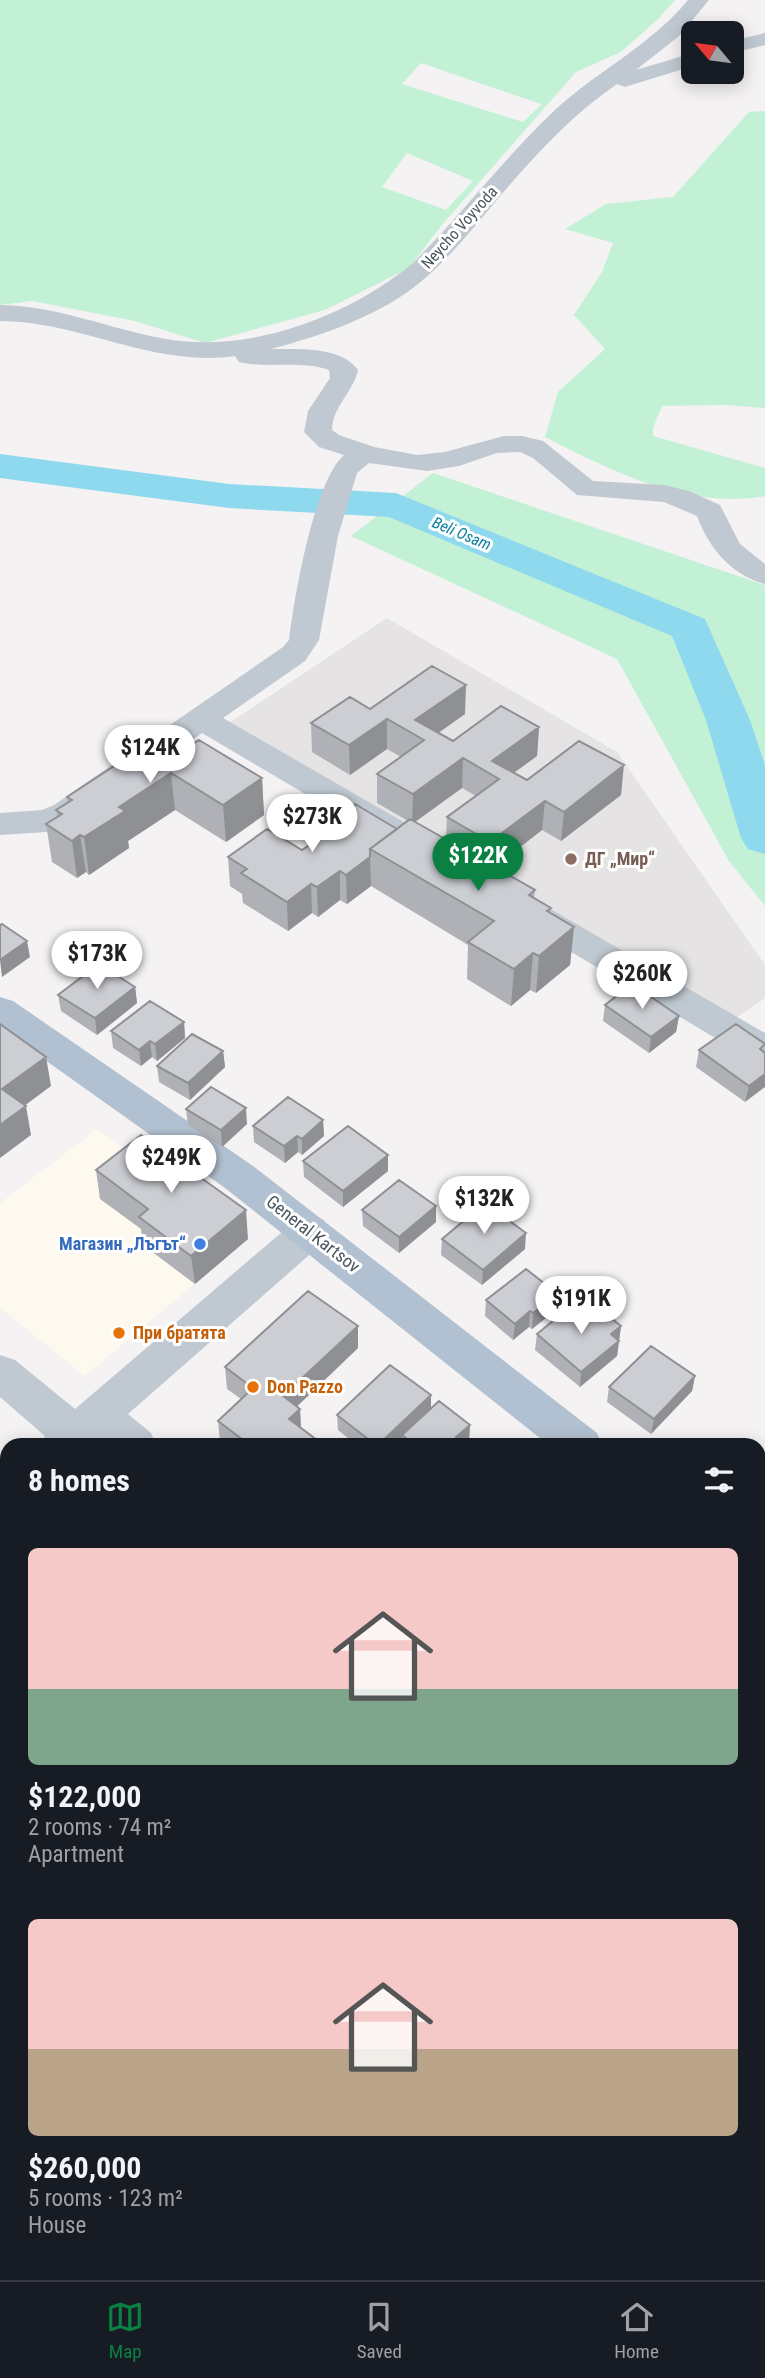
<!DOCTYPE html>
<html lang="en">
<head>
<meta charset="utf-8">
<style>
  body { margin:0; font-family:"Roboto Condensed",sans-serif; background:#20242c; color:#f1f3f6; height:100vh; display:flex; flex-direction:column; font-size:26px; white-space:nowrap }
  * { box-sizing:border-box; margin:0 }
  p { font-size:23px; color:#9ea1a6 }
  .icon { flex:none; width:38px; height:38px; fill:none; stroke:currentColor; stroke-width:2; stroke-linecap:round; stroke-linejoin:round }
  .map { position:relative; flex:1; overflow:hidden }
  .sheet { position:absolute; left:0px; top:1438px; width:766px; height:842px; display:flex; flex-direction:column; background:#171b24; border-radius:21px 21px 0 0; box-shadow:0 4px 18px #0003 }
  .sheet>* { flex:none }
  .needle { width:46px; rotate:299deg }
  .fabs { position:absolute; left:681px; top:21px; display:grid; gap:14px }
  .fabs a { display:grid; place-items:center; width:63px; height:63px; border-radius:10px; background:#171b24; box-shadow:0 4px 18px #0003; font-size:35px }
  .price { position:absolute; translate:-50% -60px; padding:0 16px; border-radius:24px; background:#fff; color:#222; font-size:23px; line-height:46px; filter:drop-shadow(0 2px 4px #0008) }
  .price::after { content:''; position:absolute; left:50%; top:42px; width:21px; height:16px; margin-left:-10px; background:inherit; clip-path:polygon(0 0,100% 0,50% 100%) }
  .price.on { background:#0b8043; color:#fff }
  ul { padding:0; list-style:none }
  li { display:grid; align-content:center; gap:14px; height:371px; padding:0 28px }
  li span { display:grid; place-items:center; height:217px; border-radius:10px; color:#555 }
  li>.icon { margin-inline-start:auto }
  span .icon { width:126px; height:126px; fill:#fffc; stroke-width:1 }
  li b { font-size:30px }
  h2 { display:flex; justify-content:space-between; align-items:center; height:84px; padding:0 28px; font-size:30px }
  .tabs { display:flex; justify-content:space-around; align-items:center; height:98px; border-top:2px solid #363941; background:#171b24; font-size:19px; color:#9ea1a6 }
  .tabs a { display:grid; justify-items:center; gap:4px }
  .tabs .on { color:#0b8043 }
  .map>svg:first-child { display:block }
  .commercial { fill:#fdf9ee }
  .education { fill:#e5e3e4 }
  .green { fill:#c2f1d5; fill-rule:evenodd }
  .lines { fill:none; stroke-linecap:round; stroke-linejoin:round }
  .river { fill:#8ed9ee; fill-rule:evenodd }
  .minor { fill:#c0c9d1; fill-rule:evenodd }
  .major { fill:#b2c1d1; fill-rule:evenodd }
  .wall { fill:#afb1b6; fill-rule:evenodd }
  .shaded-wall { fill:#8f9094 }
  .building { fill:#ccced4; stroke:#8f9094; stroke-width:2 }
  .education-dot { fill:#8d6e63; stroke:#fff; stroke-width:2.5 }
  .shop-dot { fill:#3f7fe0; stroke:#fff; stroke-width:2.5 }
  .food-dot { fill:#e8710a; stroke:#fff; stroke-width:2.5 }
  .labels { text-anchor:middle; stroke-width:6; stroke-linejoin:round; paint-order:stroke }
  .far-street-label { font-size:16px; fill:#495560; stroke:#fff }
  .far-water-label { font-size:16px; font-style:italic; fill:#0b80a2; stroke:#fff }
  .education-label { font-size:18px; font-weight:bold; fill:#785e54; stroke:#fff; text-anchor:start }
  .street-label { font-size:18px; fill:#495560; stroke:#fff }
  .shop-label { font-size:18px; font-weight:bold; fill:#366cbe; stroke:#fff; text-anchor:end }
  .food-label { font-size:18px; font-weight:bold; fill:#c56008; stroke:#fff; text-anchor:start }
</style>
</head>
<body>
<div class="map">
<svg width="765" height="2280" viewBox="0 0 765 2280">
  <rect width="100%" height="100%" fill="#f4f2f2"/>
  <path class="commercial" d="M97 1129 248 1239 85 1376 0 1308V1203Z"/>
  <path class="education" d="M387 618 617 752 765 965V998L732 1021 223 727Z
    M7 1531V1993L0 1986V1538Z
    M760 2068 765 2072V2280H185L179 2273H760Z"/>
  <path class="green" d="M0 0H675L657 20 621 52 576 72 441 226 409 268 325 310 205 343 135 321 32 301 0 305ZM421 63 541 104V105L523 122 402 84ZM407 153 473 181 446 210 382 187Z
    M765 111V408L725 405 662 406 653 428V436L765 468V496C688 510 612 471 545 437L558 392 605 349 574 315 602 272 613 243 565 229 606 204 673 197 749 112Z
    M433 473 765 585V906L729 861 617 659 351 536Z"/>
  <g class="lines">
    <path class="river" d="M0 454 229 484 396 493 705 619 750 720 765 765V854L748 849 741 838 706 720 672 636 389 517 229 508 0 478Z"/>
    <path class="minor" d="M688 0H709L679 36 636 70 693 53V66L625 87 617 84C572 115 537 153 501 195 474 227 447 262 413 288 373 318 320 336 271 349 297 349 342 346 358 370 353 393 333 405 332 430L339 435 374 447 417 455 445 452 504 436H522L543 441 593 481 664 485 689 491 720 505 740 544 765 564V584C731 575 709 548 697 516L664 502 577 495 533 458 520 452 497 453 459 466 427 471 369 463 357 473 338 536 319 640 305 661 223 718 407 824 412 832 407 840 395 843 383 840 202 733 78 821 46 832 0 835V813L42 810 54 805 283 647 289 640C294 598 314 481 344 455L319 447 304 432 308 411 330 378 329 370C300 360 268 369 239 362L235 356C154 368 80 321 0 321V305C59 306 109 329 166 339 250 354 349 316 413 263 463 213 505 157 556 109 599 70 651 45 688 0Z
      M765 33V45L732 53V41Z
      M528 899 540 903 765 1033V1063L752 1060 516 919 511 911 516 903Z
      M310 1215 324 1220 330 1231 324 1242 128 1414 151 1433 157 1446H104L98 1441 93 1446H41L45 1436 0 1397V1355L15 1360 75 1409 296 1220Z
      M7 1474V1516L0 1518V1476Z
      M765 1551V1592L760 1594V1553Z"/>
    <path class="major" d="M0 997 13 1001 253 1166 597 1433 603 1446H550L225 1188 0 1028Z
      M760 1575 765 1576V1622L760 1619Z"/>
  </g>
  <path class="wall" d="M370 709 465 714 438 733 453 741 539 727 537 756 514 773 527 780 621 795 561 841 542 830 494 867 535 890 534 898 551 908 550 914 574 927 570 965 536 993 530 990 511 1006 467 979 468 945 371 886 347 904 340 900 318 917 312 913 288 931 243 903 242 894 230 886 228 857 302 850 315 841 314 833 397 829 408 821 377 803V774L401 757 387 749 350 775 312 752 311 723ZM462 788 476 796 447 817 446 839 415 822Z
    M178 753 262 778 264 815 226 842 175 810 128 841 129 848 89 875 86 872 77 878 52 862 46 824 57 817 56 810 68 803 67 797 113 767V762L158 759Z
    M135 987 137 1003 97 1035 61 1011 58 995Z
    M605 1005 679 1016 676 1032 649 1053 603 1021Z
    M184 1022 185 1038 157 1061 152 1057 141 1066 113 1048 111 1031Z
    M765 1049 745 1102 696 1067 699 1050Z
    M223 1051 225 1067 190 1100 159 1082 157 1066Z
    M186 1109 247 1124 222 1147 188 1125Z
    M323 1120 324 1136 302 1155 298 1152 285 1163 254 1142 253 1126Z
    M303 1161 388 1171 343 1207 304 1177Z
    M96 1170 248 1239 195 1284 143 1245 141 1229 100 1199Z
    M362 1210 436 1222 399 1253 363 1226Z
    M442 1239 525 1249 482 1285 441 1255Z
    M558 1294 556 1310 532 1329 529 1327 513 1340 485 1316 486 1300Z
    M589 1314 621 1326 617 1356 580 1387 535 1350 537 1334Z
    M358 1348 297 1406 300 1409 301 1428 325 1446H224L220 1442 218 1421 241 1399 227 1389 225 1367Z
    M695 1376 692 1391 651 1434 607 1402 609 1387Z
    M431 1408 470 1425 469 1440 464 1444 465 1446H402V1438L394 1446H358L338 1430 337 1415Z
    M760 1782 765 1786V1946L760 1941Z
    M365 2273H739L735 2280H372Z"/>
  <path class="shaded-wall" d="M466 685 465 714 424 743V740L415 720Z
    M387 719V749L350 775 349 745Z
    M539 727 537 756 498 784 499 779 492 761Z
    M463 758 462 788 412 824 413 794Z
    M624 765 621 795 561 841 564 812Z
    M171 773 175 810 128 841 129 848 89 875 84 837 119 807Z
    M262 778 264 815 226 842 223 805Z
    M545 801 542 830 488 872 490 842Z
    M80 835 86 872 77 878 72 841Z
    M370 857 371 886 347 904 346 875Z
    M340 871V900L318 917 317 887Z
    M311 884 312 913 288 931 287 902Z
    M574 927 570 965 536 993 539 956Z
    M27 941 30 957 2 977 0 960Z
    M533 953 530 990 511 1006 514 969Z
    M135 987 137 1003 97 1035 95 1018Z
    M679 1016 676 1032 649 1053 651 1037Z
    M184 1022 185 1038 157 1061 155 1044Z
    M150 1041 152 1057 141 1066 139 1050Z
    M223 1051 225 1067 190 1100 188 1083Z
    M46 1057 51 1086 8 1118 2 1089Z
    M765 1074V1087L745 1102 749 1086Z
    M26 1106 31 1135 0 1158V1125Z
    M246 1108 247 1124 222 1147 221 1130Z
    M323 1120 324 1136 302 1155V1139Z
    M297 1136 298 1152 285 1163 284 1146Z
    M388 1155V1171L343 1207V1191Z
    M436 1206V1222L399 1253V1237Z
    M246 1210 248 1239 195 1284 191 1256Z
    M526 1233 525 1249 482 1285 483 1270Z
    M558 1294 556 1310 532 1329 533 1313Z
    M530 1311 529 1327 513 1340 515 1324Z
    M358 1326V1348L285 1418 283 1396Z
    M621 1326 617 1356 580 1387 581 1372 611 1334Z
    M695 1376 692 1391 651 1434 654 1419Z
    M431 1395V1410L402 1435V1438L394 1446H378Z
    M300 1409 301 1430 289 1419Z
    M470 1425 469 1440 463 1446 456 1437Z"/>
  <path class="building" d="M432 666 466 685 415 720 453 741 501 706 539 727 492 761 527 780 579 741 624 765 564 812 545 801 490 842 447 817 499 779 463 758 413 794 377 774 424 740 387 719 349 745 311 723 350 697 370 709Z
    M199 740 262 778 223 805 171 773 119 807 125 811 84 837 80 835 72 841 46 824 62 814 56 810 72 800 67 797 117 764 113 762 137 746 158 759 172 750 178 753Z
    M355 804 397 829 370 849V857L346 875 340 871 317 887 311 884 287 902 241 873 247 869 228 857 267 829 302 850 321 837 314 833Z
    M410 819 535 890 529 895 551 908 547 911 574 927 539 956 533 953 514 969 468 942 494 921 370 849Z
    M2 924 27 941 0 960V925Z
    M99 964 135 987 95 1018 58 995Z
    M632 984 679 1016 651 1037 605 1005Z
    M150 1001 184 1022 155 1044 150 1041 139 1050 111 1031Z
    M0 1024 46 1057 2 1089 26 1106 0 1125Z
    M736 1024 765 1044 760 1049 765 1053V1074L749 1086 699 1050Z
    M192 1034 223 1051 188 1083 157 1066Z
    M211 1087 246 1108 221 1130 186 1109Z
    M288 1097 323 1120 302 1139 297 1136 284 1146 253 1126Z
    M348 1126 388 1155 343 1191 303 1161Z
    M141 1135 246 1210 191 1256 139 1217 148 1209 96 1170Z
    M399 1180 436 1206 399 1237 362 1210Z
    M485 1203 526 1233 483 1270 442 1239Z
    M526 1269 558 1294 533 1313 530 1311 515 1324 486 1300Z
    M308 1291 358 1326 283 1396 300 1409 289 1419 325 1446H251L218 1421 253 1388 225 1367Z
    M575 1303 589 1314 598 1308 621 1326 611 1334 619 1341 581 1372 537 1334Z
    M651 1346 695 1376 654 1419 609 1387Z
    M390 1365 431 1395 377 1446 337 1415Z
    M439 1401 470 1425 456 1437 465 1445 464 1446H416L402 1435Z
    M760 1781 765 1786V1918L760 1913V1877L764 1871 760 1867Z
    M382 2273H737L733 2280H582L580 2278 578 2280H389Z"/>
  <circle class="education-dot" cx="571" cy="859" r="7"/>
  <circle class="shop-dot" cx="200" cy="1244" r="7"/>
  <g class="food-dot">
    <circle cx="119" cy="1333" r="7"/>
    <circle cx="253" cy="1387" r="7"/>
  </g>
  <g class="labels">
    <g class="far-street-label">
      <text transform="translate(459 227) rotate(-48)" y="6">Neycho Voyvoda</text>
    </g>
    <g class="far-water-label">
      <text transform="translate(462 533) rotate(23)" y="6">Beli Osam</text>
    </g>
    <g class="education-label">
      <text x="585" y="865">ДГ „Мир“</text>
    </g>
    <g class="street-label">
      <text transform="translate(313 1234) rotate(38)" y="6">General Kartsov</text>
    </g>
    <g class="shop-label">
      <text x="186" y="1250">Магазин „Лъгът“</text>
    </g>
    <g class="food-label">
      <text x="133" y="1339">При братята</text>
      <text x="267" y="1393">Don Pazzo</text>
    </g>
  </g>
</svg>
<div class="fabs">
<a><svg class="needle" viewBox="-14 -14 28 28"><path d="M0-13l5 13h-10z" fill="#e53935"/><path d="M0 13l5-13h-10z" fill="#9ea1a6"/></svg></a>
</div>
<b class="price" style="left:150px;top:785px">$124K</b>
<b class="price" style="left:312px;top:854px">$273K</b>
<b class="price on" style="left:478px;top:893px">$122K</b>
<b class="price" style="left:97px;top:991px">$173K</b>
<b class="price" style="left:642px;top:1011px">$260K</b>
<b class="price" style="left:171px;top:1195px">$249K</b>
<b class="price" style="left:484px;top:1236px">$132K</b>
<b class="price" style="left:581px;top:1336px">$191K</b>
<section class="sheet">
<h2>8 homes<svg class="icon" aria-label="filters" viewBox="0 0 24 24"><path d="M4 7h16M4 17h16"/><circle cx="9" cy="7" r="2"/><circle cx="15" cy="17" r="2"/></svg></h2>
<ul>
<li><span style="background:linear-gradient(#f6c9c9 65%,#7fa58c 0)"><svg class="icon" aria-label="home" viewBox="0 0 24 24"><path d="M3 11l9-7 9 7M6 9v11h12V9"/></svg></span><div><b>$122,000</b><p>2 rooms · 74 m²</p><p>Apartment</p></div></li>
<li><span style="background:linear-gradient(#f6c9c9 60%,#b9a48a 0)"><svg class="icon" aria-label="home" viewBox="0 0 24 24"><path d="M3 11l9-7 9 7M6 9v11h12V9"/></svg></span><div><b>$260,000</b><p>5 rooms · 123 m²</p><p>House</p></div></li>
</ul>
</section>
</div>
<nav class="tabs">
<a class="on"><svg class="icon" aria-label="map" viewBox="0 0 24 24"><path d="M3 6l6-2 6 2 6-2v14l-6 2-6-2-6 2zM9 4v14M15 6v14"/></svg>Map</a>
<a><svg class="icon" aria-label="saved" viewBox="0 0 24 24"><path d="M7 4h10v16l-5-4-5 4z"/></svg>Saved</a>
<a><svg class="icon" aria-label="home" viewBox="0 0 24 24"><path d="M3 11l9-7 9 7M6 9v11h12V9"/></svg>Home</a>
</nav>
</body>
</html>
